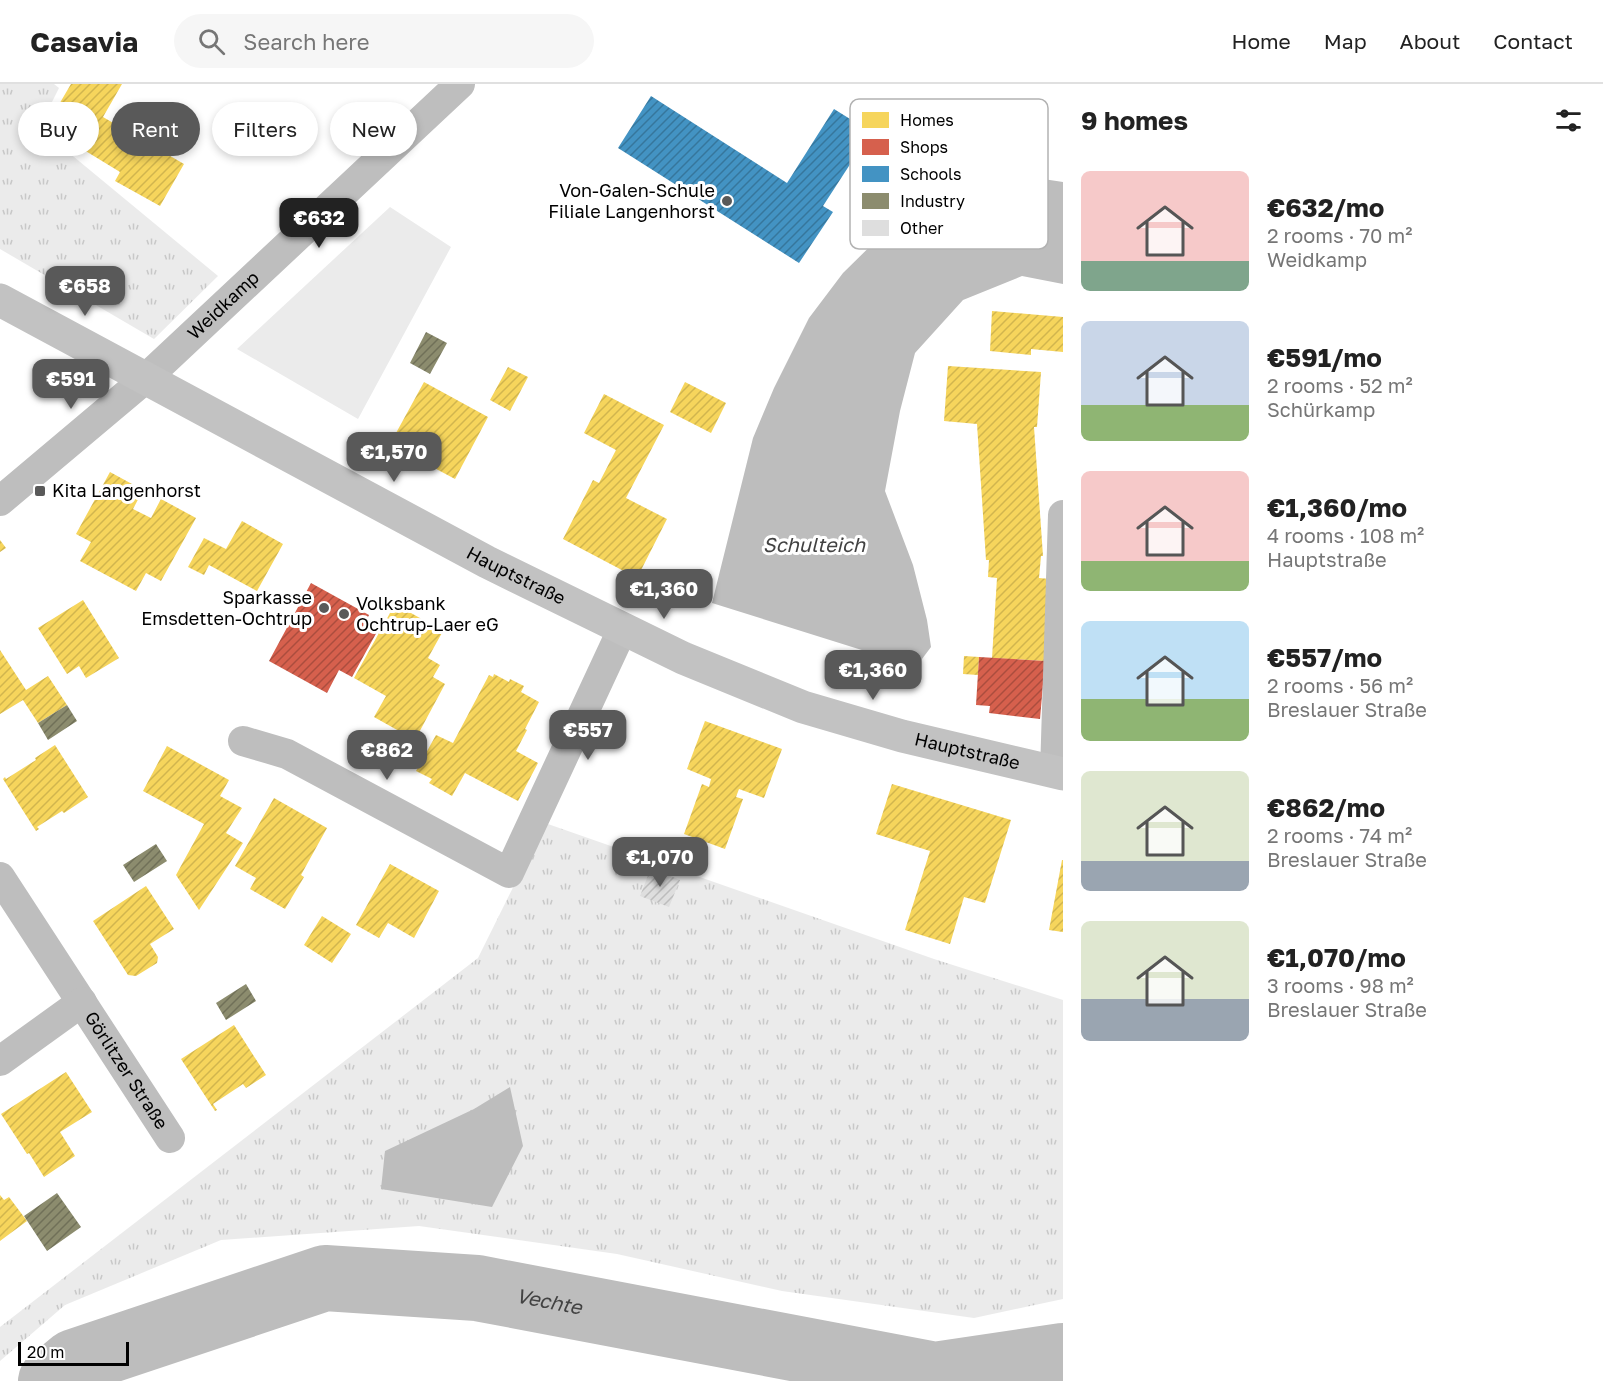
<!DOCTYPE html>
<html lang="en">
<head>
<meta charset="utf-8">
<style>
  body { margin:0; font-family:"Golos Text",sans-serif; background:#f6f6f6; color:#222; height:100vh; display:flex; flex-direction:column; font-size:22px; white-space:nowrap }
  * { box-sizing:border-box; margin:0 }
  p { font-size:20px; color:#767676 }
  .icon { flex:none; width:33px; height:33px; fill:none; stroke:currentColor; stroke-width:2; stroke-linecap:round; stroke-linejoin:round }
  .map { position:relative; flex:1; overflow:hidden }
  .panel { display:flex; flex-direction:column; background:#fff; width:540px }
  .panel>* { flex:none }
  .top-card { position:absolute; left:18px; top:18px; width:570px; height:54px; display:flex; gap:12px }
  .scale { position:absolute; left:18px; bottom:15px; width:111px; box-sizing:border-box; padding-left:6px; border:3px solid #000; border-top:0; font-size:16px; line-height:21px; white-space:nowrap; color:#000; -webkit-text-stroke:4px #fff; paint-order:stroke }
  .price { position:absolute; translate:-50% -51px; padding:0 14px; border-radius:12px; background:#595959; color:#fff; font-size:20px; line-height:39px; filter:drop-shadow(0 2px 3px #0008) }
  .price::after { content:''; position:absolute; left:50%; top:36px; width:18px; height:14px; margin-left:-9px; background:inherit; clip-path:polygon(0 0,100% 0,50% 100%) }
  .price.on { background:#222; color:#fff }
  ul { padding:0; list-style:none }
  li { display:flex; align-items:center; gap:18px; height:150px; padding:0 18px }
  li span { display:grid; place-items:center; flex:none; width:168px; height:120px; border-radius:9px; color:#555 }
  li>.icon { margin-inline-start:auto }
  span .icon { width:72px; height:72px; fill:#fffc; stroke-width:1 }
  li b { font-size:26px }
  h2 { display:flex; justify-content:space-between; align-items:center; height:72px; padding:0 18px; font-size:26px }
  .tag { padding:0 21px; border-radius:27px; background:#fff; box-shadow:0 3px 9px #0003; font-size:21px; line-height:54px }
  .tag.on { background:#595959; color:#fff }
  header { display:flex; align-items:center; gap:36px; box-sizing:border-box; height:84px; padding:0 30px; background:#fff; border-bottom:2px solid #e0e0e0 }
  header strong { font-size:28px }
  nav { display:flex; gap:33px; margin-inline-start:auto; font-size:21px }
  .search { width:420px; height:54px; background:#f6f6f6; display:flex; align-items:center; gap:15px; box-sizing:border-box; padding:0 21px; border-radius:33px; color:#767676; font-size:22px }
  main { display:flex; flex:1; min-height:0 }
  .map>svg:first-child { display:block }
  .grass { fill:url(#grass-tufts) }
  .green { fill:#ebebeb }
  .water { fill:#bdbdbd }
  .homes { fill:url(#homes-hatch) }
  .shops { fill:url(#shops-hatch) }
  .schools { fill:url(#schools-hatch) }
  .industry { fill:url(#industry-hatch) }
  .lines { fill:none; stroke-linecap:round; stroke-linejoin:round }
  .river { stroke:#bdbdbd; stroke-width:66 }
  .building { fill:url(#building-hatch) }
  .minor { stroke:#bebebe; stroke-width:30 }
  .secondary { stroke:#c2c2c2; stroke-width:33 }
  .poi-dot { fill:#595959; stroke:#fff; stroke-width:2 }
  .labels { text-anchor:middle; stroke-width:6; stroke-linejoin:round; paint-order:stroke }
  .poi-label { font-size:18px; fill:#000; stroke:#fff; text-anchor:end }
  .street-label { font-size:18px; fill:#000; stroke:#fff }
  .water-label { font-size:20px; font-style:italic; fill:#424242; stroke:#fff }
  .key { fill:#fff; stroke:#b2b2b2; stroke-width:1.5 }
  .key-label { font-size:16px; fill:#000 }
</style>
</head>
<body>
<header>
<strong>Casavia</strong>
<div class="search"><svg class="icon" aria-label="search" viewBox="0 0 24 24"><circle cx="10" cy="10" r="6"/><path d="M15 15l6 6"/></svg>Search here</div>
<nav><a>Home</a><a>Map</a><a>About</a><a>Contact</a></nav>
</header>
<main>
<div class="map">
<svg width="1063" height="1297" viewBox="0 0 1063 1297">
  <defs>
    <pattern id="grass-tufts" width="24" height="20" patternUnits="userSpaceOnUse" patternTransform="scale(1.5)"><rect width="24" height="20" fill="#ebebeb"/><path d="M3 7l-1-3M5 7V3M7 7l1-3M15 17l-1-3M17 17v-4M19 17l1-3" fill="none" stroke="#c8c8c8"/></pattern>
    <pattern id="homes-hatch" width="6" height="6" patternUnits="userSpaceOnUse" patternTransform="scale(1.5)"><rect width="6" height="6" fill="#f6d55c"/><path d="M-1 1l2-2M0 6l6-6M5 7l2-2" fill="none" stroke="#d1b54e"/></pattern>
    <pattern id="shops-hatch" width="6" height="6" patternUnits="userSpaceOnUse" patternTransform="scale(1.5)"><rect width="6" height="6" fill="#d6604d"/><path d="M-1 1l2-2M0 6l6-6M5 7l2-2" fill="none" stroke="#ab4d3e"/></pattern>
    <pattern id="schools-hatch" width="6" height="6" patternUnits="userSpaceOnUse" patternTransform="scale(1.5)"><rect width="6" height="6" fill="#4393c3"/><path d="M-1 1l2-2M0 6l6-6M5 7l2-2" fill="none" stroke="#36769c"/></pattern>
    <pattern id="industry-hatch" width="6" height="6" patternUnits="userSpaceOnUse" patternTransform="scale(1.5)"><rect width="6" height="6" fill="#8c8c6e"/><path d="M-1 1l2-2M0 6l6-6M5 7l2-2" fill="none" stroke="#707058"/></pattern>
    <pattern id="building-hatch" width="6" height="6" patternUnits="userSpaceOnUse" patternTransform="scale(1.5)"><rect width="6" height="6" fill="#dedede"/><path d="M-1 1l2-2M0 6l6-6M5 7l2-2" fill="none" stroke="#bdbdbd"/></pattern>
  </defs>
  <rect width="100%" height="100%" fill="#fff"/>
  <path class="grass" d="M0 0H54L59 4 39 44 218 192 154 255 0 165Z
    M545 739 934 875 1063 916V1215L974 1234 782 1207 617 1170 419 1142 221 1156 65 1221 0 1277V1243L478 874Z"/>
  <path class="green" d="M390 123 451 163 358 335 237 265Z"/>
  <path class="water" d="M998 92 1030 93 1063 98V200L1022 192 963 216 915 269 900 327 885 407 913 481 927 536 931 563 916 583 712 519 753 354 774 304 809 234 843 189 902 131 938 105Z
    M510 1003 523 1062 492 1123 381 1105 385 1067 474 1025Z"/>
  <path class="homes" d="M71 0H122L103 33 184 80 160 122 115 97 120 88 84 66 82 68 44 46Z
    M992 227 1063 233V268L1031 265V271L990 267Z
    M948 282 1041 288 1037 343H1034L1043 472H1041L1039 494 1050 495 1045 577 992 574 997 494 988 493 989 476H986L977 340 944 337Z
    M508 283 528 293 510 327 490 316Z
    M424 298 488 333 455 395 425 379 427 375 415 369 413 372 390 360Z
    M685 298 726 319 711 349 670 328Z
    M604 310 664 341 626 414 667 435 637 494 563 455 593 396 599 399 616 366 584 349Z
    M110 388 143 406 133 425 151 434 161 415 196 434 161 497 146 489 136 507 80 477 91 458 76 450Z
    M242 437 283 460 257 507 209 481 204 491 188 483 204 454 226 465Z
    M0 456 6 464 0 468Z
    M83 516 119 574 86 594 79 582 67 590 38 544Z
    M395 520 443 547 428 574 440 581 433 593 445 600 415 656 374 633 386 612 354 594Z
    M0 566 26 606 48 592 67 621 38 639 23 616 0 630Z
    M964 572 979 573 978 591 963 590Z
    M494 590 509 598 510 595 524 602 521 608 539 618 525 645 527 646 516 667 538 679 518 717 465 689 452 712 429 699 432 695 416 687 436 651 453 659 489 591 493 593Z
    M705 637 782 665 764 714 739 705 736 713 743 715 725 765 684 750 702 700 709 703 711 695 687 685Z
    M55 661 88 713 64 729 62 727 37 743 39 745 36 747 3 695 5 693 6 695 36 676 35 674Z
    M167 662 229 696 220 712 242 724 226 749 243 759 199 826 176 791 204 740 143 707Z
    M892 700 1011 736 985 819 964 813 950 860 905 846 930 767 876 750Z
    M274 714 327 744 301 791 304 793 285 825 250 805 256 794 235 782Z
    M1062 776H1063V848L1049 846Z
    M390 780 439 807 414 854 388 839 379 854 356 841Z
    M146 802 174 845 150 860 158 873 157 879 136 892 128 891 93 837Z
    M322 832 351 850 332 879 304 861Z
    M234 941 266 991 246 1004 243 1000 213 1020 217 1026 215 1027 181 975Z
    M66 988 92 1028 60 1048 75 1072 44 1093 29 1069 27 1070 1 1030Z
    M0 1111 4 1116 9 1113 27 1137 0 1157Z"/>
  <path class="shops" d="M311 499 369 531 365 539 378 546 352 593 339 586 327 609 269 577Z
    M979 573 1045 577 1040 635 989 629 990 622 976 621Z"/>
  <path class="schools" d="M651 12 787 99 834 25 871 48 823 122 833 128 799 179 618 64Z"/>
  <path class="industry" d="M426 248 447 259 430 290 410 279Z
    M67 621 77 637 48 656 38 639Z
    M156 760 167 777 134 798 123 781Z
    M246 900 256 917 226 936 216 919Z
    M57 1109 81 1143 47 1167 24 1132Z"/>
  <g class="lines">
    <path class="river" id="s1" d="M51 1297 74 1278 325 1194 477 1204 935 1291 1063 1272"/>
  </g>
  <path class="building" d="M651 784 680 796 669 823 640 812Z"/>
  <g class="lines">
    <g class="minor">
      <path id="s2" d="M0 417 145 295 460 0"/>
      <path d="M243 657 287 670 509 789 623 544"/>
      <path d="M1055 688 1063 431"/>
      <path id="s3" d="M0 793 170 1054"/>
      <path d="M0 977 82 918"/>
    </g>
    <path class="secondary" id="s4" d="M0 216 487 478 683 574 803 623 902 652 1063 690"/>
  </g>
  <g class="poi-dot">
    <circle cx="727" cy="117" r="6"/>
    <rect x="34" y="401" width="12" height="12" rx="3"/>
    <circle cx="324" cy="524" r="6"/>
    <circle cx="344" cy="530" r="6"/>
  </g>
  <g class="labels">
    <g class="poi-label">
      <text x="715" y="113">Von-Galen-Schule<tspan x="715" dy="21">Filiale Langenhorst</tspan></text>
      <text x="52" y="413" text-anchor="start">Kita Langenhorst</text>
      <text x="312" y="520">Sparkasse<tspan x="312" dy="21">Emsdetten-Ochtrup</tspan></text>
      <text x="356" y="526" text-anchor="start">Volksbank<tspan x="356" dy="21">Ochtrup-Laer eG</tspan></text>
    </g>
    <g class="street-label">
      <text dy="6" stroke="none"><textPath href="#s2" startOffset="297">Weidkamp</textPath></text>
      <text dy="6" stroke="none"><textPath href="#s4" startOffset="585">Hauptstraße</textPath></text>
      <text dy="6" stroke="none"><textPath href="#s4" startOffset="1071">Hauptstraße</textPath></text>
      <text dy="6" stroke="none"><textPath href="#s3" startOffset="231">Görlitzer Straße</textPath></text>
    </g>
    <g class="water-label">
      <text x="814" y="468">Schulteich</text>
      <text dy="7" stroke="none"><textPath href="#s1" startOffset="520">Vechte</textPath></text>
    </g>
  </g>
  <rect x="850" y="15" width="198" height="150" rx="9" class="key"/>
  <rect x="862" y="28" width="27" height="16" fill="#f6d55c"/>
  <rect x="862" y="55" width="27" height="16" fill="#d6604d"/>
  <rect x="862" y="82" width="27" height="16" fill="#4393c3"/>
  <rect x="862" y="109" width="27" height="16" fill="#8c8c6e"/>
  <rect x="862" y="136" width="27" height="16" fill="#dedede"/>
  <g class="key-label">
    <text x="900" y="42">Homes</text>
    <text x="900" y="69">Shops</text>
    <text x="900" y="96">Schools</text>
    <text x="900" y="123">Industry</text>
    <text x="900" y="150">Other</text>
  </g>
</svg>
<div class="scale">20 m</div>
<b class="price on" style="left:319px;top:165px">€632</b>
<b class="price" style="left:85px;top:233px">€658</b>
<b class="price" style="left:71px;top:326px">€591</b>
<b class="price" style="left:394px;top:399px">€1,570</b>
<b class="price" style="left:664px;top:536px">€1,360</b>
<b class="price" style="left:873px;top:617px">€1,360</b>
<b class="price" style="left:588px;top:677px">€557</b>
<b class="price" style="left:387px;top:697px">€862</b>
<b class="price" style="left:660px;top:804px">€1,070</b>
<div class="top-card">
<a class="tag">Buy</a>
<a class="tag on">Rent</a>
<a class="tag">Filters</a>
<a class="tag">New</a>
</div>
</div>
<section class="panel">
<h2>9 homes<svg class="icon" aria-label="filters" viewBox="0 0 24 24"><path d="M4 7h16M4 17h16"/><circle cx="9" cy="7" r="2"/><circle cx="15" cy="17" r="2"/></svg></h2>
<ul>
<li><span style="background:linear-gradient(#f6c9c9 75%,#7fa58c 0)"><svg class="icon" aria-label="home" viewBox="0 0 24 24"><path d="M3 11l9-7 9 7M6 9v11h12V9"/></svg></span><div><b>€632/mo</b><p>2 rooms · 70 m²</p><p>Weidkamp</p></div></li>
<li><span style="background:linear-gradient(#c9d6e8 70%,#8fb573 0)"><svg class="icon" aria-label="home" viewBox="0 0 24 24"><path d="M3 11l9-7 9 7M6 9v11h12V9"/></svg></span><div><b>€591/mo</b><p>2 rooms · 52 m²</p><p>Schürkamp</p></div></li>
<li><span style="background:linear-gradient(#f6c9c9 75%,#8fb573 0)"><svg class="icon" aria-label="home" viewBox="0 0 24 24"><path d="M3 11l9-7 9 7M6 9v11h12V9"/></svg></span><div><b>€1,360/mo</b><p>4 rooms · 108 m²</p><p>Hauptstraße</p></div></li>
<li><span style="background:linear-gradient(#bfe0f5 65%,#8fb573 0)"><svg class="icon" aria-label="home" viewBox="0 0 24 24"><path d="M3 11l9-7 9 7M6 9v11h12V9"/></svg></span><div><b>€557/mo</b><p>2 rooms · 56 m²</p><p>Breslauer Straße</p></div></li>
<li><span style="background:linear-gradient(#dfe7d0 75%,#9aa5b1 0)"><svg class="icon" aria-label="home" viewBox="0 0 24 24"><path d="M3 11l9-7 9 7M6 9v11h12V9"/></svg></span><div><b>€862/mo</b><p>2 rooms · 74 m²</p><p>Breslauer Straße</p></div></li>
<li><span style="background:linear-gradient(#dfe7d0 65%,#9aa5b1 0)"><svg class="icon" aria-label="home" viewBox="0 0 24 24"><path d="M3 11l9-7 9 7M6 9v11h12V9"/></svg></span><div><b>€1,070/mo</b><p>3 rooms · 98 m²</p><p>Breslauer Straße</p></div></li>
</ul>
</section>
</main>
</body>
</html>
